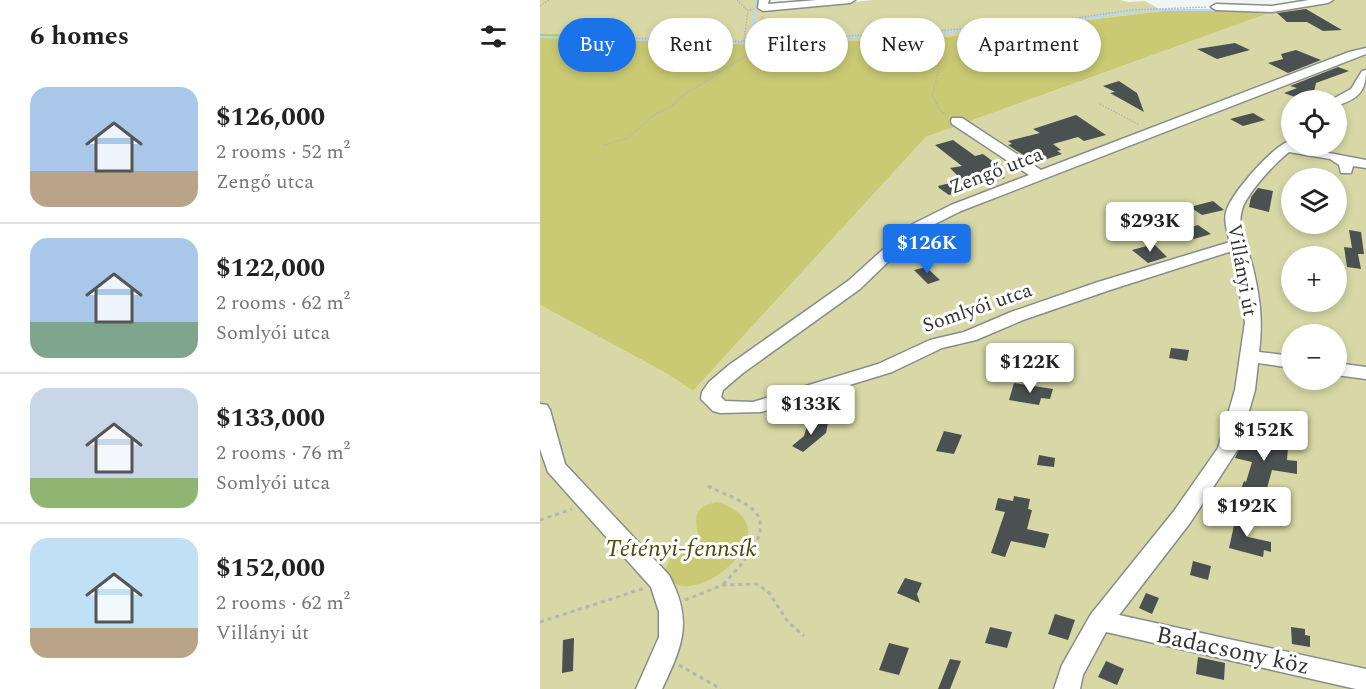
<!DOCTYPE html>
<html lang="en">
<head>
<meta charset="utf-8">
<style>
  body { margin:0; font-family:Spectral,serif; background:#f6f6f6; color:#222; height:100vh; display:flex; flex-direction:column; font-size:22px; white-space:nowrap }
  * { box-sizing:border-box; margin:0 }
  p { font-size:20px; color:#767676 }
  .icon { flex:none; width:33px; height:33px; fill:none; stroke:currentColor; stroke-width:2; stroke-linecap:round; stroke-linejoin:round }
  .map { position:relative; flex:1; overflow:hidden }
  .details { display:flex; flex-direction:column; background:#fff; width:540px }
  .details>* { flex:none }
  .top-card { position:absolute; left:18px; top:18px; width:570px; height:54px; display:flex; gap:12px }
  .fabs { position:absolute; left:741px; top:90px; display:grid; gap:12px }
  .fabs a { display:grid; place-items:center; width:66px; height:66px; border-radius:50%; background:#fff; box-shadow:0 3px 9px #0003; font-size:30px }
  .price { position:absolute; translate:-50% -51px; padding:0 14px; border-radius:6px; background:#fff; color:#222; font-size:20px; line-height:39px; filter:drop-shadow(0 2px 3px #0008) }
  .price::after { content:''; position:absolute; left:50%; top:36px; width:18px; height:14px; margin-left:-9px; background:inherit; clip-path:polygon(0 0,100% 0,50% 100%) }
  .price.current { background:#1a73e8; color:#fff }
  ul { padding:0; list-style:none }
  li { display:flex; align-items:center; gap:18px; height:150px; padding:0 30px }
  li+li { border-top:2px solid #e0e0e0 }
  li span { display:grid; place-items:center; flex:none; width:168px; height:120px; border-radius:18px; color:#555 }
  li>.icon { margin-inline-start:auto }
  span .icon { width:72px; height:72px; fill:#fffc; stroke-width:1 }
  li b { font-size:26px }
  h2 { display:flex; justify-content:space-between; align-items:center; height:72px; padding:0 30px; font-size:26px }
  .pill { padding:0 21px; border-radius:27px; background:#fff; box-shadow:0 3px 9px #0003; font-size:21px; line-height:54px }
  .pill.current { background:#1a73e8; color:#fff }
  main { display:flex; flex:1; min-height:0 }
  .map>svg:first-child { display:block }
  .green { fill:#d7d8a5; fill-rule:evenodd }
  .forest { fill:#caca74 }
  .lines { fill:none; stroke-linecap:round; stroke-linejoin:round }
  .stream { stroke:#afdafc; stroke-width:2 }
  .building { fill:#4b5051 }
  .minor-casing { stroke:#878d8b; stroke-width:3 }
  .path-far1 { stroke:#b2b6b5; stroke-width:1.5; stroke-dasharray:1.5 1.5; stroke-linecap:butt }
  .path { stroke:#b2b6b5; stroke-width:3; stroke-dasharray:4 4; stroke-linecap:butt }
  .minor { fill:#fff; fill-rule:evenodd }
  .labels { text-anchor:middle; stroke-width:6; stroke-linejoin:round; paint-order:stroke }
  .street-label { font-size:20px; fill:#323433; stroke:#fff }
  .near-park-label { font-size:24px; font-style:italic; fill:#4d4c07; stroke:#fff }
  .near-street-label { font-size:24px; fill:#323433; stroke:#fff }
</style>
</head>
<body>
<main>
<section class="details">
<h2>6 homes<svg class="icon" aria-label="filters" viewBox="0 0 24 24"><path d="M4 7h16M4 17h16"/><circle cx="9" cy="7" r="2"/><circle cx="15" cy="17" r="2"/></svg></h2>
<ul>
<li><span style="background:linear-gradient(#a9c7e8 70%,#b9a48a 0)"><svg class="icon" aria-label="home" viewBox="0 0 24 24"><path d="M3 11l9-7 9 7M6 9v11h12V9"/></svg></span><div><b>$126,000</b><p>2 rooms · 52 m²</p><p>Zengő utca</p></div></li>
<li><span style="background:linear-gradient(#a9c7e8 70%,#7fa58c 0)"><svg class="icon" aria-label="home" viewBox="0 0 24 24"><path d="M3 11l9-7 9 7M6 9v11h12V9"/></svg></span><div><b>$122,000</b><p>2 rooms · 62 m²</p><p>Somlyói utca</p></div></li>
<li><span style="background:linear-gradient(#c9d6e8 75%,#8fb573 0)"><svg class="icon" aria-label="home" viewBox="0 0 24 24"><path d="M3 11l9-7 9 7M6 9v11h12V9"/></svg></span><div><b>$133,000</b><p>2 rooms · 76 m²</p><p>Somlyói utca</p></div></li>
<li><span style="background:linear-gradient(#bfe0f5 75%,#b9a48a 0)"><svg class="icon" aria-label="home" viewBox="0 0 24 24"><path d="M3 11l9-7 9 7M6 9v11h12V9"/></svg></span><div><b>$152,000</b><p>2 rooms · 62 m²</p><p>Villányi út</p></div></li>
</ul>
</section>
<div class="map">
<svg width="826" height="689" viewBox="0 0 826 689">
  <rect width="100%" height="100%" fill="#f0f6f4"/>
  <path class="green" d="M0 0H231L230 10 334 0H580L588 2 605 1 623 11 387 39 191 44 0 33Z
    M777 0H826V689H0V305L124 372 153 391 386 137 735 11ZM752 100H796V146H752ZM752 178H796V224H752ZM752 256H796V302H752ZM752 334H796V380H752Z"/>
  <path class="forest" d="M623 11H735L386 137 153 391 124 372 0 305V33L191 44 387 39Z
    M177 502C257 526 161 605 133 582 129 580 127 574 125 571L130 559 158 546C160 525 145 509 177 502Z"/>
  <g class="lines">
    <path class="stream" d="M216 7 217 0
      M215 11 211 40 266 37
      M704 11 728 12
      M0 37 213 43 476 28 605 10H678"/>
  </g>
  <path class="building" d="M766 9 802 30 783 31 767 22H747L737 13Z
    M695 43 710 50 677 59 657 49Z
    M756 50 781 60 748 73 728 63 743 59 741 54Z
    M798 67 809 71 776 83 772 100H763L744 93 757 88 750 86Z
    M579 81 597 93 604 112 570 93 575 92 563 86Z
    M713 113 725 120 703 126 690 119Z
    M536 115 566 135 544 141 538 137 513 144 521 150 517 151 522 154 495 163 468 145 472 144 468 141 500 133 493 129Z
    M413 140 435 156 443 154 459 166 452 169 465 178 409 195 399 188 398 186 422 180 410 168 422 166 395 145Z
    M718 188 733 191 729 212 709 207 711 197Z
    M673 201 684 210 662 215 650 207Z
    M658 225 671 234 654 239 642 230Z
    M809 230 821 232 824 254H818L821 269 807 267 804 247 812 248Z
    M614 244 627 257 608 263 592 250Z
    M386 267 400 280 388 284 374 270Z
    M631 348 649 350 647 361 629 358Z
    M474 383 513 389 510 399 501 398 499 405 469 400Z
    M268 423H288L286 433 263 452 252 446 264 436Z
    M716 430 742 435 741 447 748 448 747 460 757 461V474L732 470 724 499 699 495 704 481 706 482 712 462 695 458 703 440 715 443Z
    M404 431 422 435 414 454 396 451Z
    M499 455 515 458 514 467 497 465Z
    M474 496 490 499 488 509 492 510 487 529 509 534 505 548 471 541 465 557 451 553 465 512 455 510 458 498 473 501Z
    M697 512 711 515 708 537 731 542V552L724 550 723 557 689 548Z
    M653 561 671 566 668 580 650 575Z
    M365 578 382 583 377 594 380 603 357 593Z
    M606 593 619 598 612 614 599 608Z
    M515 614 535 620 528 640 508 634Z
    M450 627 472 632 467 648 445 643Z
    M751 627 765 629V635L770 636V647L752 644Z
    M34 638 33 671 22 673 23 640Z
    M349 643 369 648 359 675 339 670Z
    M658 657 685 663 684 680 656 674Z
    M410 659 421 661 410 689H398Z
    M566 661 584 669 577 685 558 677Z"/>
  <g class="lines">
    <defs>
      <path id="minor" d="M219 0H229L228 4 277 0H315L310 3 223 11 218 8Z
        M769 0H793L788 3 732 12 676 10 671 7 676 4 732 6Z
        M826 48V54L421 211 379 232 320 289 203 373 183 390 181 397 185 401 213 402 338 364 390 340 424 332 471 312 558 282 690 242C687 231 683 220 687 209 694 191 733 145 752 140V146L826 160V168L813 166 811 173H801L799 165 790 159 749 152C736 162 706 194 702 210 696 229 709 250 713 268 720 298 723 321 719 352L752 356V368L718 363 715 390 698 449 650 523 579 615 826 669V689H816L566 632 543 675 540 689H514L522 665 551 614 634 511 678 448 695 390 705 322 692 251 570 290 483 320 436 340 402 348 352 372 221 412 180 413 173 411 161 399 162 392 169 382 189 365 308 281 369 226 411 205 489 175 412 124 411 121 412 118H422L501 170 809 52Z
        M826 70C826 92 818 99 796 106V100H791L811 89 822 71Z
        M796 363 826 367V379L796 375Z
        M0 404 7 405 10 410 25 464 129 575C153 621 143 645 122 689H96L119 637V612L111 587 8 472 0 449Z"/>
    </defs>
    <use href="#minor" class="minor-casing"/>
    <path class="path-far1" d="M197 0 207 10
      M0 6 9 0
      M221 23 246 22
      M0 35 210 42 489 25 591 10 667 7
      M218 36 222 16
      M204 41 208 10 214 9
      M379 46 398 58 399 70 392 95 400 110 407 116
      M560 104 599 125
      M64 145 88 138 115 114 131 107 142 96 209 54 217 41"/>
    <path class="path" d="M168 486C181 493 198 498 210 507 240 529 198 567 183 585
      M0 520 32 509
      M145 600 183 585 216 584 228 591 248 622 264 636
      M0 622 105 588
      M139 665 181 689"/>
    <use href="#minor" class="minor"/>
  </g>
  <g class="labels">
    <g class="street-label">
      <text transform="translate(456 170) rotate(-21)" y="7">Zengő utca</text>
      <text transform="translate(703 270) rotate(80)" y="7">Villányi út</text>
      <text transform="translate(437 307) rotate(-19)" y="7">Somlyói utca</text>
    </g>
    <g class="near-park-label">
      <text x="141" y="556">Tétényi-fennsík</text>
    </g>
    <g class="near-street-label">
      <text transform="translate(693 650) rotate(12)" y="8">Badacsony köz</text>
    </g>
  </g>
</svg>
<div class="fabs">
<a><svg class="icon" aria-label="locate" viewBox="0 0 24 24"><circle cx="12" cy="12" r="6"/><path d="M12 2v4M12 18v4M2 12h4M18 12h4"/></svg></a>
<a><svg class="icon" aria-label="layers" viewBox="0 0 24 24"><path d="M12 4l9 5-9 5-9-5zM3 14l9 5 9-5"/></svg></a>
<a>+</a>
<a>−</a>
</div>
<b class="price" style="left:610px;top:253px">$293K</b>
<b class="price current" style="left:387px;top:275px">$126K</b>
<b class="price" style="left:490px;top:394px">$122K</b>
<b class="price" style="left:271px;top:436px">$133K</b>
<b class="price" style="left:724px;top:462px">$152K</b>
<b class="price" style="left:707px;top:538px">$192K</b>
<div class="top-card">
<a class="pill current">Buy</a>
<a class="pill">Rent</a>
<a class="pill">Filters</a>
<a class="pill">New</a>
<a class="pill">Apartment</a>
</div>
</div>
</main>
</body>
</html>
